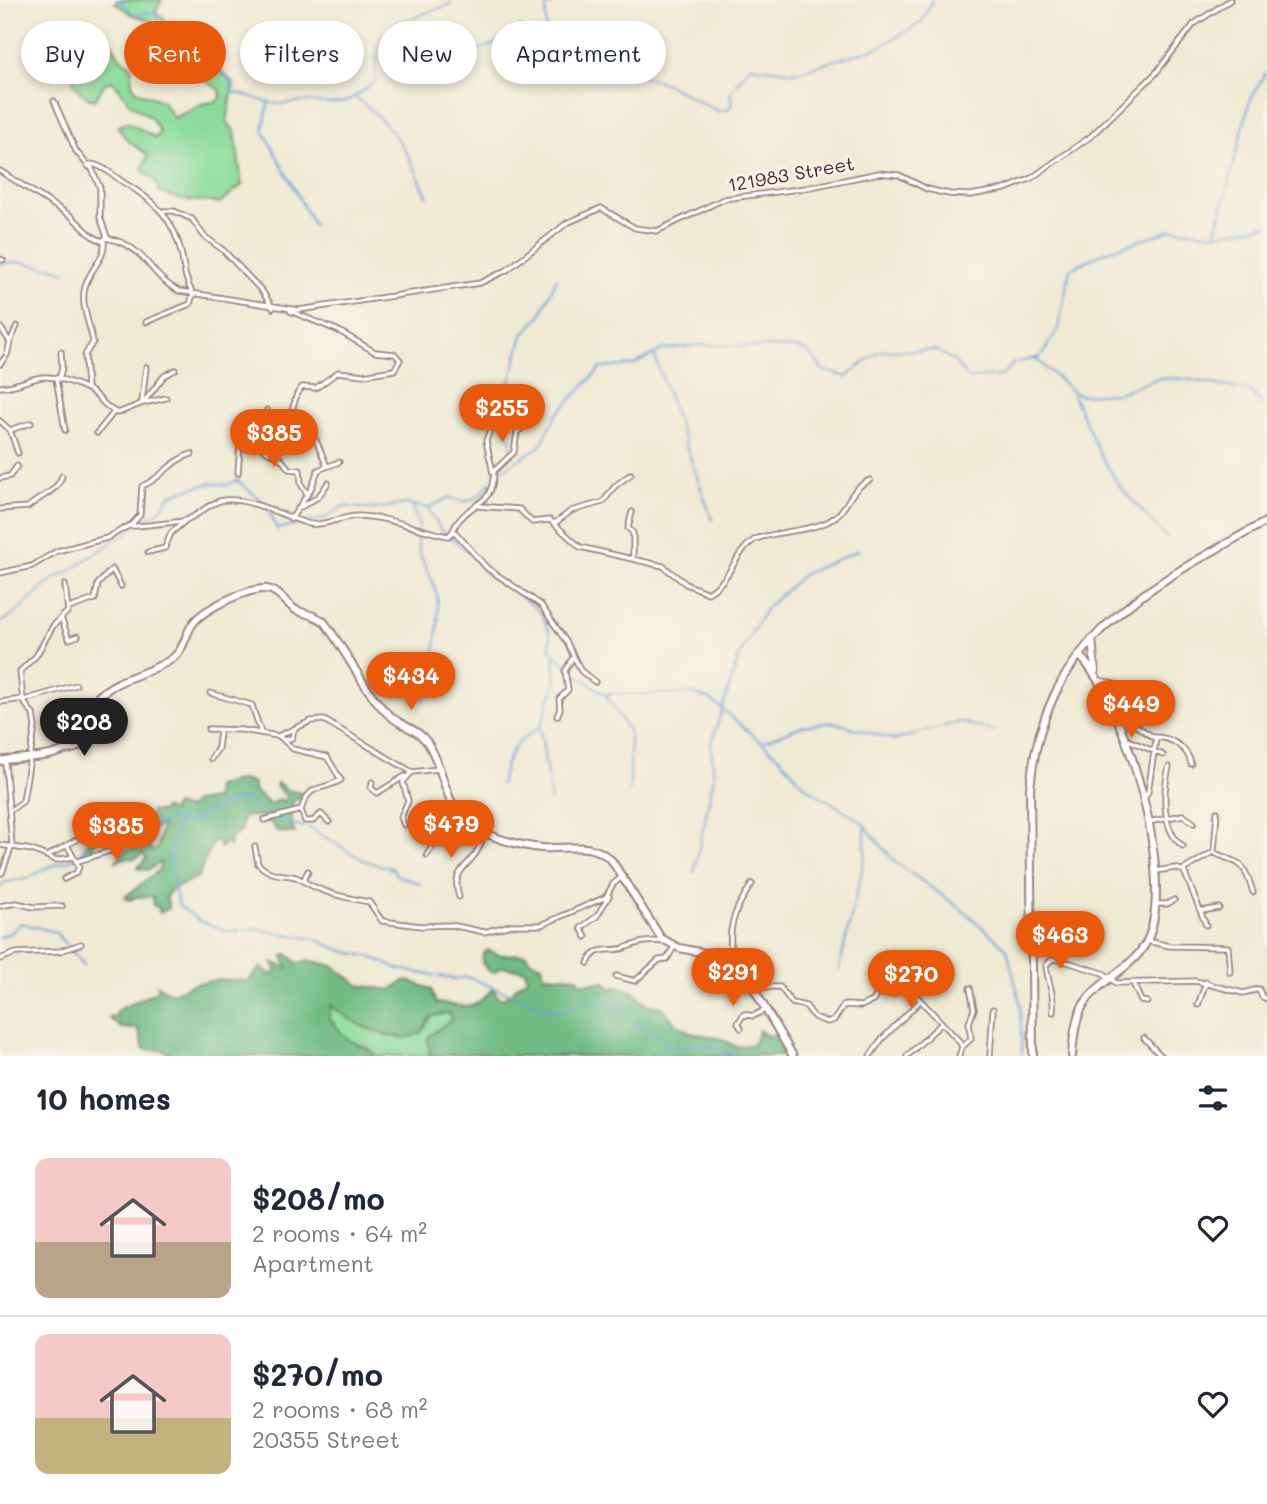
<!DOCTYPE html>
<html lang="en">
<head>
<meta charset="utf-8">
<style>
  body { margin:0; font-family:Mali,sans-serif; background:#f6f6f7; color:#1f2937; height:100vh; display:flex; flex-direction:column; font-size:26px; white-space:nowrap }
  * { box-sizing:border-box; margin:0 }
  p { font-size:23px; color:#747a83 }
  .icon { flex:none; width:38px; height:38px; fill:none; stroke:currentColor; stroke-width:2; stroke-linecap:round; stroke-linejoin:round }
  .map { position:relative; height:1056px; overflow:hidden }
  .sheet { display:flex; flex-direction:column; background:#fff; flex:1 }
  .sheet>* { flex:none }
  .top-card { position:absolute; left:21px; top:21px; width:700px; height:63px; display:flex; gap:14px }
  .price { position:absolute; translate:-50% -60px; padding:0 16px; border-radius:24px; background:#ea580c; color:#fff; font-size:23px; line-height:46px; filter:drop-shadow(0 2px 4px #0008) }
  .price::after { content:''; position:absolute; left:50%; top:42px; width:21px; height:16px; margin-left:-10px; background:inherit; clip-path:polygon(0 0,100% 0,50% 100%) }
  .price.selected { background:#222; color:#fff }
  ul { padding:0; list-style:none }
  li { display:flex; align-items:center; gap:21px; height:175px; padding:0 35px }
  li+li { border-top:2px solid #e0e1e3 }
  li span { display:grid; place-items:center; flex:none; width:196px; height:140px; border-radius:14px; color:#555 }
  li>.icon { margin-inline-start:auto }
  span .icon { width:84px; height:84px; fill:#fffc; stroke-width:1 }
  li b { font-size:30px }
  h2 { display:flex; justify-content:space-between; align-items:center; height:84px; padding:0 35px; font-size:30px }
  .pill { padding:0 24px; border-radius:32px; background:#fff; box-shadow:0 4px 10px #0003; font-size:24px; line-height:63px }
  .pill.selected { background:#ea580c; color:#fff }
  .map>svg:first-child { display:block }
  .green { fill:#8bdc9c; stroke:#6a7e64; stroke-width:2 }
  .forest { fill:#70bc84; stroke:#5d6e58; stroke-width:2 }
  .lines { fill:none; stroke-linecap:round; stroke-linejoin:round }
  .stream { stroke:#6aa2d9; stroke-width:2 }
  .street-casing { stroke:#9c847f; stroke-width:7 }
  .secondary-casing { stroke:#9c847f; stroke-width:10 }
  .street { stroke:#fff; stroke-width:3.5 }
  .secondary { stroke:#fff; stroke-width:6 }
  .labels { text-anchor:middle; stroke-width:6; stroke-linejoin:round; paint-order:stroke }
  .street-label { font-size:19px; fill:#4a1f2b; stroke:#f7f3e8 }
</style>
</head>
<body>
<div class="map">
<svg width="1267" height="1056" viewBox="0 0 1267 1056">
  <rect width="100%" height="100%" fill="#f7f3e8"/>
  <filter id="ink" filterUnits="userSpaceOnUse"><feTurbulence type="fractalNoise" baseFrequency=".0143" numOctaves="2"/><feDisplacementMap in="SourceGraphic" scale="14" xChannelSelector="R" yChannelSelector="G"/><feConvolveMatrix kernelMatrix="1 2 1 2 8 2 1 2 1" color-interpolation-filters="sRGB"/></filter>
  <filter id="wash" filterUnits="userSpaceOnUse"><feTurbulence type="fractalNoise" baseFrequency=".00686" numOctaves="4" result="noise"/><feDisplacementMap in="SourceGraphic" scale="28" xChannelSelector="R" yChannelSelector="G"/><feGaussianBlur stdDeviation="1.57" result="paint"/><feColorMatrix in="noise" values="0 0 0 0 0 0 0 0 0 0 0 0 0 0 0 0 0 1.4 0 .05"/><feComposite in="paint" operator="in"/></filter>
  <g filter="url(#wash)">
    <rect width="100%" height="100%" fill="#efead3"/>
    <path class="green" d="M117 0H162L155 12 165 19 180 42 213 61 234 84 227 121 235 132 242 185 220 203 178 199 159 192 156 181 142 170 148 155 127 140 118 127 127 122 156 138 160 132 151 118 131 104 113 81 105 83 95 100C83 98 70 84 73 71L95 43 108 38 121 59 132 67V83L136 91 162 101 174 118 202 104 218 101 221 96 220 90 194 74 158 26 149 20 133 15 115 3Z
      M331 1004 363 1027 388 1036 423 1030 432 1016 448 1012 452 1016 451 1020 428 1037 430 1056H376C368 1045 355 1045 345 1037 339 1031 337 1025 329 1019Z"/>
    <path class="forest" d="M241 780 253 783 255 792 271 805 279 799 285 801 287 797 276 786 277 783 290 791 302 793 303 803 300 798 293 801 291 824 295 833 277 832C271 817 259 814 243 817L240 832 230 839 229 848V841L220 848 219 842H213L198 877 171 890 166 896 169 908 160 913 158 907 153 905V896L136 897 129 900 125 897 159 870 161 862 148 870 137 868 146 859 144 854 133 859 126 858 116 861 125 851 147 845 153 851 157 849 162 825 146 831 106 834 93 843 94 853 78 858 90 838 111 829H136L146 821 152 811 161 812 164 808 171 812 175 805 188 809 194 802 215 799 216 786Z
      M488 950 499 955 526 954 529 960 542 965 544 975 577 977 581 983 605 982 613 989 617 986 634 992 649 1005 662 1007 675 1023 690 1032 722 1039 737 1047 754 1044 759 1030 770 1037 774 1034 788 1056H491L487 1053 430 1056 428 1037 451 1020 450 1013 432 1016C426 1021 425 1030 420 1033 397 1048 346 1020 331 1005L329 1019C337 1025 339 1031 345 1037 355 1046 368 1045 376 1056H175L162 1050 144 1049 138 1029 121 1028 108 1017 117 1016 116 1011 159 990 157 985 173 994C191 980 226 978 248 981L261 967 271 975 277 971 272 962 288 968 283 956 287 954 297 963 312 961 333 966 359 985 390 990 406 980 431 989 436 1003C466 1005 472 1014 493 988L498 998 503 999 527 978 525 970 500 967 495 972 489 971 482 963 483 954Z"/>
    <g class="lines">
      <path class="stream" d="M119 0 135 15 148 12 163 19 203 55 211 67 228 78 233 93C249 93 263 104 280 104 290 104 301 101 312 102 348 106 346 103 375 82L376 63C384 56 389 44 399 40 417 33 424 48 439 51 472 57 496 46 520 27L535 33 546 29 564 33 618 68 667 84 718 111 728 110 732 104 730 92 750 66 796 72 880 47 922 22 932 0
        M546 29V8L556 0
        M376 62 380 41 394 25 451 4
        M355 98C393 123 410 155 427 196
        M269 101 263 130 314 226
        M1216 232 1250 101 1265 73
        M0 264 19 262 66 271
        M654 354 712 520
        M1043 354 1058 329 1070 269 1100 254 1173 229 1216 234 1267 225
        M1035 358 1073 392 1081 395 1118 393 1159 378 1185 379 1250 391 1262 404
        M1073 395 1101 456 1121 488 1167 538
        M513 452 503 407 523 335 540 316 557 278
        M496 474 540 446 557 414 601 368 633 365 662 350 698 345 799 348 809 353 823 370 846 377 879 351 936 350 954 361 968 378 1002 376 1014 363 1041 357
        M412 505 419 526
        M429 510 441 530 469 552 484 572 517 593 541 613 550 633V649L575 674 605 694H692L710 699 779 757 806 787 861 821 895 862 964 911 1007 949 1020 1003 1022 1056
        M418 531C413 558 434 572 437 597 442 629 431 670 424 701
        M0 622C27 611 40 582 68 572L160 510 171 494 211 483 228 485 237 480 267 505 277 529 325 518 343 506 373 509 407 504 428 508 450 497C468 507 480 497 490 482
        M605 694 630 733V790
        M764 741 802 726 833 722 895 740 959 722 995 731
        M500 785C509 753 510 745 540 727
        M551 801 540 727 556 681 554 656
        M277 819 304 827
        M181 823C164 851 171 876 179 906L200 921 230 932 254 929 314 939 346 952 368 956 398 969 454 979 467 977 556 1012 589 1001 614 1003 627 1012 639 1027 661 1038 668 1045 675 1048 701 1044 736 1056
        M308 827 363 860 394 869 396 875 421 884
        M694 873 714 776 711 745 739 656 766 608 804 574 859 550
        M0 888 5 882 27 879 46 868 79 857 89 841 101 833 143 829 171 820 191 822 222 805 243 798 272 817
        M0 937 12 932 21 923 55 932 84 965
        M839 969 865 857V826"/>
    </g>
  </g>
  <g filter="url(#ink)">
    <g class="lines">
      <defs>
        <path id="street" d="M54 101 76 151 89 167
          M0 171 71 216 92 236 102 241 107 237 100 217V188L90 164C102 165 113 175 123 182 155 201 175 219 182 257 184 270 186 282 193 294
          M164 211H174L192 219 204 236 223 250 262 291 273 308
          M106 238C147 245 148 276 179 291L299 310 480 283 507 270 567 223 601 208 635 228 657 231 724 199 806 188 879 173 899 175 927 189 949 194 970 195 1005 189 1030 179 1090 137 1155 74 1194 24 1230 0
          M0 259 3 260
          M290 311 339 331 375 352 395 354 400 360 394 370 363 375 338 372 316 388 302 387 297 394 291 414
          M146 322 190 304 193 294
          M0 327 10 342 7 355 0 364
          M10 342 17 326
          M56 379 65 430
          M59 379 62 368 61 352
          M0 387C18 386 21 382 37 378 52 374 75 383 89 390 100 397 107 410 118 413L143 403 166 398
          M87 389 85 355 93 342C90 324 80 305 85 287 89 269 106 259 104 241
          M142 401 146 367
          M143 403 164 376 175 370
          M0 421 10 430 18 453
          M10 430 31 423
          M97 433 114 412
          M245 439 281 459 289 469 300 470 301 484 307 494
          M306 440H316L326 464
          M238 473 240 445 252 434 266 427 267 410
          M493 473 486 441 498 407
          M0 478 10 476 17 466
          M478 506 519 509 532 522 550 520 580 547 663 566 686 584 708 593C732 579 733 555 754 540 767 532 809 532 829 521 849 511 847 490 870 480
          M301 507 318 497 328 483
          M0 509 28 507C40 496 57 492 62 476
          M632 512 628 528 633 533V559
          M291 519 311 489 318 470 339 462
          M555 523 571 511 603 502 615 486 631 474
          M128 526C132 527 181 522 186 520 200 515 209 502 224 500 248 497 283 516 306 523 321 528 342 516 359 516 390 517 417 530 448 536 454 532 453 529 457 523 475 498 492 508 494 471L514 452 517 432 528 424 533 415
          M454 531 487 568 541 605 567 643 581 671 595 682
          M148 552 165 548 171 533 185 521
          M0 573 32 566 57 551 107 538 132 524 140 515 142 486C162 479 171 459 192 454
          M69 608 95 599 98 584 112 569 121 586
          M61 618 69 639 78 636
          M1100 680 1118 685 1135 725 1156 739 1148 792 1143 800
          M210 693 252 705 261 733
          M24 700 76 685
          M0 702 23 699
          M557 716 560 709 559 699 568 690 565 671 573 657
          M208 729 242 730 278 736 311 721 324 720 412 772 438 769
          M1155 737C1170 737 1188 747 1191 764
          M1126 739 1163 755
          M285 740 292 738 294 730
          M66 751C78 752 90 739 99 730
          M211 759 218 748 220 731
          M1169 767C1163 791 1161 831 1183 846
          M372 782 371 788 377 793 405 776
          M11 810 23 801 35 727 33 714 23 701 20 671 36 656 53 626 68 611 65 585
          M301 810 305 821H313L321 814 329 822
          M264 820 301 810C310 782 320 792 341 780L327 757 293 749 279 736
          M1148 822 1183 815 1194 823
          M404 825 401 817 408 801 403 782 412 772
          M0 845 32 850 56 860 73 857
          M255 847 258 864C275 880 289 872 300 879 321 893 344 897 369 902L382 921 421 926 451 925 484 932 511 925H541L606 897 613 884 622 877
          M1214 852 1217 812
          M427 855 433 845 451 844 466 821
          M47 856 76 840
          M78 861 110 851 112 844 105 840
          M1183 870 1213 852C1241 866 1242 857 1253 892
          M1156 871 1175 868 1184 871 1206 925
          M2 873 12 845 5 762
          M64 879 76 873 79 867 67 845
          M303 881 308 871
          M459 897C451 872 466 868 476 853 480 847 482 839 486 833
          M1156 904H1167L1174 900
          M0 906 16 903 34 907 62 906
          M1201 911 1219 908
          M586 937 581 928 597 916 609 896
          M1147 941 1170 946 1228 947 1230 972
          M0 959 16 953 60 951 81 944
          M734 962C725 932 734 909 752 884
          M588 963C597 943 611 954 627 947 640 942 650 940 665 942
          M616 976 635 981 659 960 667 959 674 947
          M1133 983 1141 1001 1147 1002
          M755 987H780L792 1003 806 1006 814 1017 827 1022 834 1020 844 1005 861 1006 873 1001C884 988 880 954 910 968L905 984 959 1041 962 1047 959 1056
          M894 994 905 984
          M1198 1005 1206 982
          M1053 1012C1055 994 1048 984 1046 966L1051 960 1057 959 1103 973 1116 983 1196 981 1243 993 1259 989 1262 997 1267 999
          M741 1028 738 1023 744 1014 753 1016 765 1010
          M1144 1038 1161 1056
          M962 1047 971 1039 969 1023 974 1009 970 988
          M870 1056 882 1039 920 1001
          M907 1056 942 1023
          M990 1056 993 1009"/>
        <path id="secondary" d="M1092 638 1095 671
          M0 761C20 757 51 759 68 748 85 737 83 712 97 698 118 676 150 675 173 658 185 649 185 633 194 622 205 608 254 584 271 590 282 594 286 604 296 610 306 615 315 614 324 622 346 650 364 691 388 714 400 726 417 728 427 742 447 771 441 808 476 828 494 839 522 846 542 848 568 850 592 840 612 861L661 938 679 948 721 956 744 972 793 1056
          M1033 1056 1030 789C1043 637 1148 587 1267 521
          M1072 1056C1073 1040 1075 1018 1084 1004 1100 979 1133 969 1147 941 1177 877 1126 703 1079 655"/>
      </defs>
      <use href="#street" class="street-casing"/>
      <use href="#secondary" class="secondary-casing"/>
      <use href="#street" class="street"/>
      <use href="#secondary" class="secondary"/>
    </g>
  </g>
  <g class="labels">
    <g class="street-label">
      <text transform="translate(791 174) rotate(-10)" y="7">121983 Street</text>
    </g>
  </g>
</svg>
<b class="price" style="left:502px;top:444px">$255</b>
<b class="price" style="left:274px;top:469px">$385</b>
<b class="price" style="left:411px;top:712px">$434</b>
<b class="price" style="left:1131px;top:740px">$449</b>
<b class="price selected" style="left:84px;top:758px">$208</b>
<b class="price" style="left:451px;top:860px">$479</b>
<b class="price" style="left:116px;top:862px">$385</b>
<b class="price" style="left:1060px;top:971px">$463</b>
<b class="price" style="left:733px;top:1008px">$291</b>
<b class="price" style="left:911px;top:1010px">$270</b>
<div class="top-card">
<a class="pill">Buy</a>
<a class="pill selected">Rent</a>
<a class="pill">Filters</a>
<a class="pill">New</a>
<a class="pill">Apartment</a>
</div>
</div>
<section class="sheet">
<h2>10 homes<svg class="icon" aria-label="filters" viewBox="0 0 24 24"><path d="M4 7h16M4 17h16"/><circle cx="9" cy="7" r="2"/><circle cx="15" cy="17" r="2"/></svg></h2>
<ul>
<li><span style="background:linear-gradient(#f6c9c9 60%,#b9a48a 0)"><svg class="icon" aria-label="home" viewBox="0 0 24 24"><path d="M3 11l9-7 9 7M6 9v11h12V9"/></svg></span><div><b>$208/mo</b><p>2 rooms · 64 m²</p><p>Apartment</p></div><svg class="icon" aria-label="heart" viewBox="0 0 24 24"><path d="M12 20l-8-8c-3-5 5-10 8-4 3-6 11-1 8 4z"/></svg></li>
<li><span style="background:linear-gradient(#f6c9c9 60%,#c2b280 0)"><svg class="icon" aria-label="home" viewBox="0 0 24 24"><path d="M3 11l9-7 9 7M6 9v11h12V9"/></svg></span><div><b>$270/mo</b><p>2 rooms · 68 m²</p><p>20355 Street</p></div><svg class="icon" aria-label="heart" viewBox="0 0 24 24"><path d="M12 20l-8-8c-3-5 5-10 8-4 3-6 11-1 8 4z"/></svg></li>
</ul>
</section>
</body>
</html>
